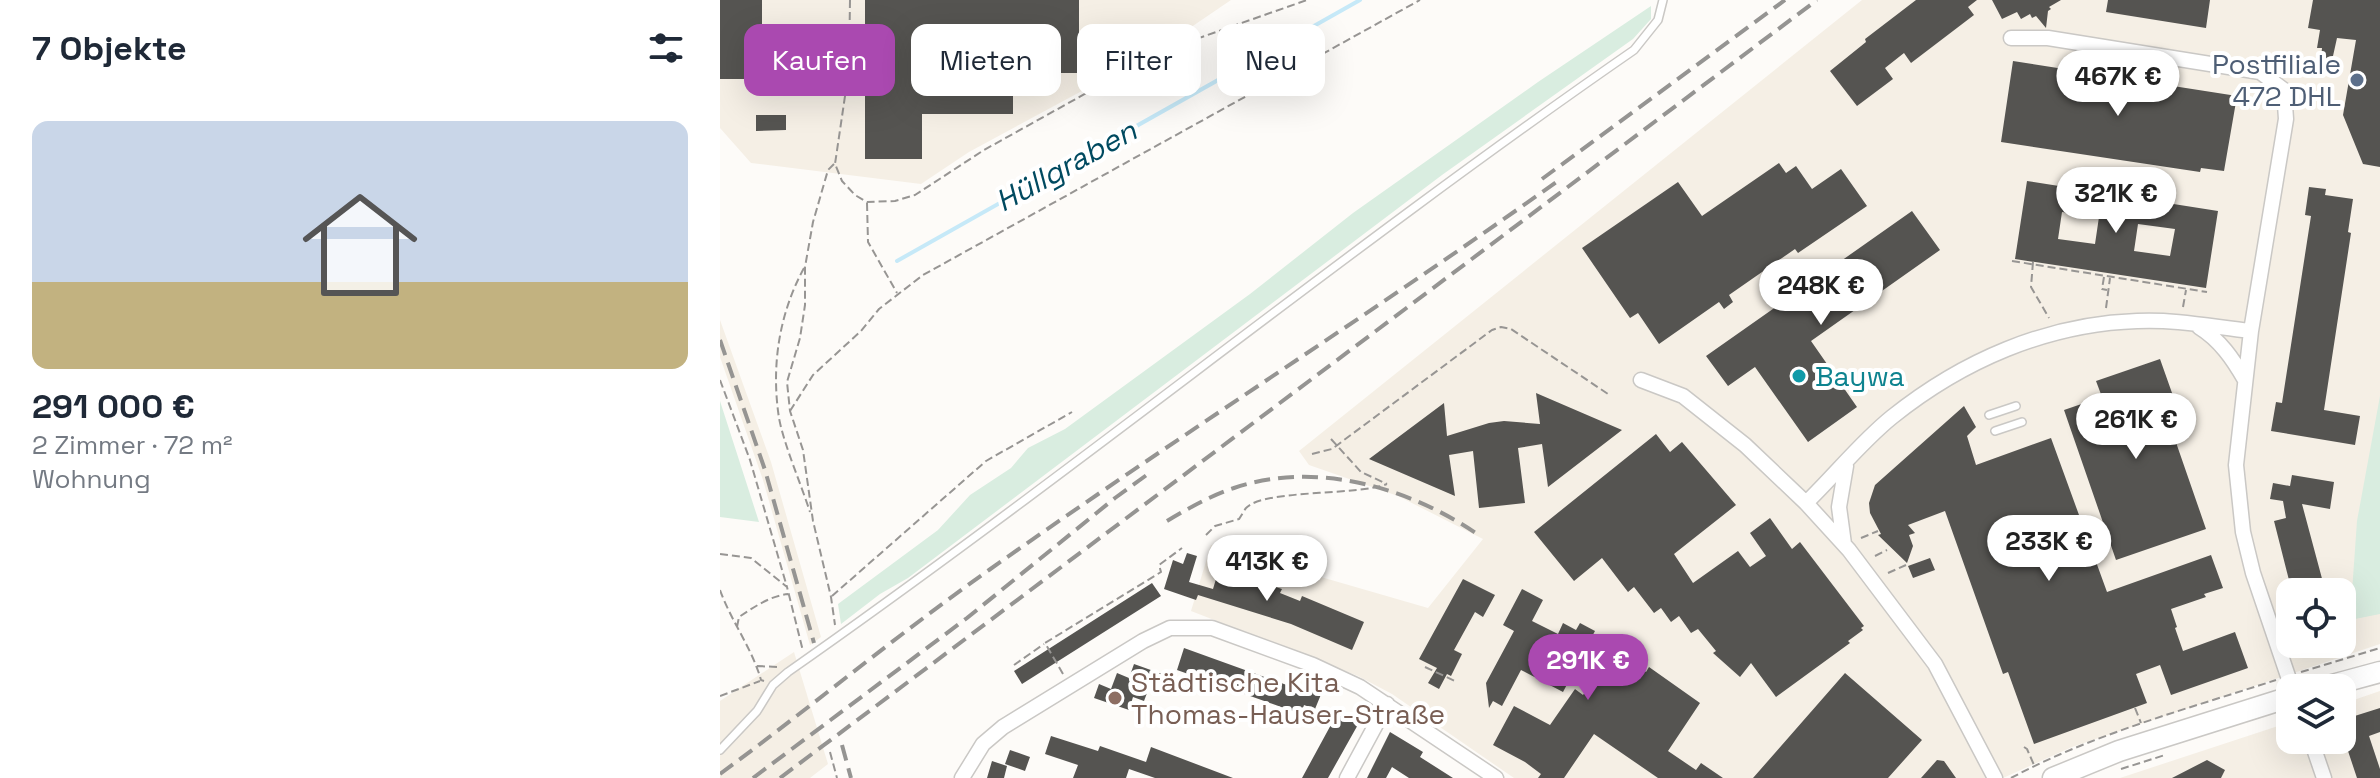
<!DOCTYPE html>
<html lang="de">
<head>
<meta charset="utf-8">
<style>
  body { margin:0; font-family:"Space Grotesk",sans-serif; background:#f2f2f3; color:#1f2937; height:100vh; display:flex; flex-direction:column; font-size:30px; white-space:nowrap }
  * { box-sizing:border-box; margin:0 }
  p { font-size:26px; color:#747a83 }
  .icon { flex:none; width:44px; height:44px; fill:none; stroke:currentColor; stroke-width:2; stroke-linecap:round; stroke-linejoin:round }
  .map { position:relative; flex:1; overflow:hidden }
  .sheet { display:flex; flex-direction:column; background:#fff; width:720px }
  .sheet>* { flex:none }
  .banner { position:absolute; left:24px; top:24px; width:760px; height:72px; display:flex; gap:16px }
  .tools { position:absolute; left:1556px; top:578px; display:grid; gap:16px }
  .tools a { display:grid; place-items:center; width:80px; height:80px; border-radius:16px; background:#fff; box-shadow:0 8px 32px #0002; font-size:40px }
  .price { position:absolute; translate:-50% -68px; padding:0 18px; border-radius:28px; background:#fff; color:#222; font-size:26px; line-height:52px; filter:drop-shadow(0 2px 4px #0008) }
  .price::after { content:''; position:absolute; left:50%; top:48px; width:24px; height:18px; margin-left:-12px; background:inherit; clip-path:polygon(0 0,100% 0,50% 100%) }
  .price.active { background:#aa49b0; color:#fff }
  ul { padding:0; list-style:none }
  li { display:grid; align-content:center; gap:16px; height:424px; padding:0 32px }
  li span { display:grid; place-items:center; height:248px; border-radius:16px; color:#555 }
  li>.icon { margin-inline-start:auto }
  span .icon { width:144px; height:144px; fill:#fffc; stroke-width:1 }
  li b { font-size:34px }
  h2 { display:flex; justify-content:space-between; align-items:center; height:96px; padding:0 32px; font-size:34px }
  .tag { padding:0 28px; border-radius:16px; background:#fff; box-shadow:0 8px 32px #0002; font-size:28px; line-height:72px }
  .tag.active { background:#aa49b0; color:#fff }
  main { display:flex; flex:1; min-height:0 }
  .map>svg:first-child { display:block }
  .built { fill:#f5efe5; fill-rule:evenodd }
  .green { fill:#d9ede0 }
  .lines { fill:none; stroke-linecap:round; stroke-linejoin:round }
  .stream { stroke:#c6e9f8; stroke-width:4 }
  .building { fill:#555451; fill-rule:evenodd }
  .service-casing { stroke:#cac8c5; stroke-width:10 }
  .minor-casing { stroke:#cac8c5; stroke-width:17 }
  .secondary-casing { stroke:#cac8c5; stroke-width:23 }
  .path { stroke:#979593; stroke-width:2; stroke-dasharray:8 4; stroke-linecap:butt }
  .service { stroke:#fff; stroke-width:7 }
  .minor { stroke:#fff; stroke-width:14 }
  .secondary { stroke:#fff; stroke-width:20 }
  .rail { stroke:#959492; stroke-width:4; stroke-dasharray:16 8; stroke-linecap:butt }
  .service-dot { fill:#5c6f8a; stroke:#fff; stroke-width:3 }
  .culture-dot { fill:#0f9aa8; stroke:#fff; stroke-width:3 }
  .education-dot { fill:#8d6e63; stroke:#fff; stroke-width:3 }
  .labels { text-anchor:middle; stroke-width:8; stroke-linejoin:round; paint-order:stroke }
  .service-label { font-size:28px; fill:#4e5e75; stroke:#fff; text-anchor:end }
  .culture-label { font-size:28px; fill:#0d838f; stroke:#fff; text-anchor:start }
  .education-label { font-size:28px; fill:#785e54; stroke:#fff; text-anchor:start }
  .water-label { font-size:30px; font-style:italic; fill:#004a60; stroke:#fff }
</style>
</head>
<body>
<main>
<section class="sheet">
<h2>7 Objekte<svg class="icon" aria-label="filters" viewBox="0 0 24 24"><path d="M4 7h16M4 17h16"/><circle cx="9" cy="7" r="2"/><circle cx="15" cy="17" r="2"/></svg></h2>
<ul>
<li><span style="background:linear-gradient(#c9d6e8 65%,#c2b280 0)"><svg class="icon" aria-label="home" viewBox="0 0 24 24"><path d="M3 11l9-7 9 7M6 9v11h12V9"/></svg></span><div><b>291 000 €</b><p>2 Zimmer · 72 m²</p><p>Wohnung</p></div></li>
</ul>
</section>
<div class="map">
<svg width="1660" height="778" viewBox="0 0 1660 778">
  <rect width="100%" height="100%" fill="#fdfbf8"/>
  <path class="built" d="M0 0H511L436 51 249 152 201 184 31 163 0 128Z
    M1142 0H1660V644L1352 747 1283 778H794L672 694 638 676 471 611 491 545 708 608 763 539 678 496 589 465 579 451ZM1570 592H1622V644H1570Z
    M0 320 51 462 101 637 90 645 43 480 0 357Z
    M74 652 108 764 90 778H0V701Z
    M1660 691V778H1400L1570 722V740H1622V704Z"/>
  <path class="green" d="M931 6V19L913 39 722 175 188 578 160 594 121 624 118 604 218 530 250 495 291 468 308 448 345 429 530 294 633 213 818 82Z
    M1660 396V614L1630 620 1637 521Z
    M0 401 39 522 0 517Z"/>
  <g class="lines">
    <path class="stream" d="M177 261 640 0"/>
  </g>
  <path class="building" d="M0 0H42V79H0Z
    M145 0H359V73H336V90H293V114H202V159H145Z
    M1196 0H1257L1248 7 1254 15 1191 63 1184 53 1165 68 1173 79 1137 106 1110 71 1146 42 1145 39Z
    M1272 0H1341L1329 7 1331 9 1328 11 1326 28 1316 16 1312 18 1310 14 1301 19 1297 12 1282 19Z
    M1388 0H1490L1486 28 1386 12Z
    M1593 0H1660V167L1643 164 1623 115 1636 40 1617 38 1613 56 1609 60 1601 58 1602 48H1597L1600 30 1588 28Z
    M1293 61 1517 96 1504 171 1481 168 1480 172 1281 142Z
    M36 115H66V130L36 131Z
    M1059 163 1066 173 1076 166 1092 189 1121 169 1147 206 1078 253 1075 249 1009 295 1013 302 1004 309 999 302 939 344 918 313 910 318 862 248 958 182 982 216Z
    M1307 181 1498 211 1486 288 1295 259ZM1342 212 1379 217 1375 244 1338 239ZM1418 224 1455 229 1450 256 1414 251Z
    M1589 187 1606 189 1605 195 1633 199 1628 232 1631 233 1604 410 1640 416 1635 445 1551 431 1556 402 1562 403 1591 216 1585 215Z
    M1192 211 1220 250 1091 341 1137 407 1088 442 1035 367 1008 386 986 356Z
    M1440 359 1463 424 1451 428 1486 529 1396 560 1344 410 1382 397 1376 381Z
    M816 393 902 430 828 487 822 444 798 448 805 503 759 508 753 451 729 455 735 496 649 459 724 403 727 436 769 423 784 421 820 424Z
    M1244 406 1256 427 1247 436 1256 465 1331 438 1387 592 1491 555 1503 588 1484 594 1486 597 1451 609 1457 627 1455 628 1463 651 1515 632 1528 668 1451 695 1440 665 1416 674 1427 703 1314 744 1288 672 1283 674 1225 511 1188 525 1195 533 1189 535 1193 546 1187 563 1158 535 1161 534 1150 513 1149 503 1155 485Z
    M936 434 950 452 962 442 1016 505 954 554 973 583 1018 551 1030 567 1046 556 1030 533 1050 518 1072 549 1080 542 1144 626 1141 628 1143 630 1128 641 1130 643 1056 697 1031 663 1020 677 993 653 996 651 978 629 971 633 959 616 951 622 941 608 934 613 914 587 908 592 882 558 854 581 814 532Z
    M1572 475 1614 482 1610 509 1582 504 1604 586 1593 592H1572L1554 521 1566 518 1563 501 1550 499 1553 483 1570 486Z
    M467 553 477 556 469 582 493 589 499 569 562 589 560 593 580 601 582 596 644 622 632 650 571 624 478 595 476 600 444 589 453 560 463 564Z
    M1210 558 1215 570 1193 578 1188 566Z
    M743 579 775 595 763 617 755 612 734 650 742 654 731 676 727 674 719 689 708 683 717 668 699 659Z
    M432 583 441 596 302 684 294 671Z
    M802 589 823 600 812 621 838 634 843 623 856 630 860 623 875 631 869 642 890 656 894 650 926 672 929 667 980 703 948 751 976 770 981 763 1003 778H938L874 734 844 778H818L821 774 805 762 773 745 794 706 830 725 855 689 863 695 880 671 861 658 843 692 801 670 782 706 773 701 769 708 766 683 794 631 783 625Z
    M464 648 589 693 590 688 602 692 595 709 584 705 581 714 457 670Z
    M414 664 442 674 437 688 430 685 424 701 413 697 409 710 374 698 379 684 391 689 397 673 409 678Z
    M1125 673 1202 740 1168 778H1033Z
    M1660 708V732L1649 736 1660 769V778H1637L1622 733V720Z
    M619 710 640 721 608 778H582Z
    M670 732 703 752 700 757 733 778H689L672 767 666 778H647Z
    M331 736 378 751 380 746 426 762 431 747 513 778H435L409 769 406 778H353L358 765 325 754Z
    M290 750 310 757 305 771 285 764Z
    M1217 760 1224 761 1236 778H1201Z
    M1487 760 1505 770 1501 778H1452Z
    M272 761 287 766 284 778H267Z"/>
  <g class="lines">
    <defs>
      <path id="service" d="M1269 415 1296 406
        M1275 431 1302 422
        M0 750 37 711 53 685 68 672C355 471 626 249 914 50L938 20 943 0"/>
      <path id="minor" d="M1291 38H1328L1540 72 1564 90 1566 119 1531 331 1516 465 1523 532 1533 573 1572 688
        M1479 327C1500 340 1513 359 1525 380
        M921 380 963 396 1025 445 1086 503 1129 550 1215 664 1275 778
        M1086 503C1115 475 1141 442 1172 417 1242 361 1326 324 1417 321 1455 319 1494 327 1531 331
        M1124 544 1119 507 1126 466
        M1591 740 1604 778
        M242 778 263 744 283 727 423 641 450 628H492L593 665 640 687 776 778
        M627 778 667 704"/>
      <path id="secondary" d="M1601 688 1660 672
        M1333 778 1399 751 1570 697"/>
    </defs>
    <use href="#service" class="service-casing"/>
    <use href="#minor" class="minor-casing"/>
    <use href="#secondary" class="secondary-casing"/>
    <path class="path" d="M130 0 129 69 115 164 122 181 135 195 147 202 175 201 195 195 264 150 442 51 587 0
      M114 164 108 170 93 222 85 267V305L80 338 67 382 70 411 83 450 93 521 111 597 115 625
      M147 203 148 242 177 293
      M1292 261 1487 292
      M1313 262 1311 287 1329 318
      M84 268C59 314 51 366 59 418 64 445 81 484 90 512
      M1384 277 1382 289 1387 290
      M1463 307 1466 290
      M1386 308 1390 278
      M0 380 30 460 67 587
      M70 411 93 375 141 331 159 309 203 275 700 0
      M611 439 641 472 667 484
      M592 454 612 449 772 330 781 327 791 329 888 394
      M486 535 495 526 519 519C520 518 525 509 526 508 544 489 637 496 667 484
      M1141 538 1158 531
      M0 554 31 558 67 587 83 651
      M1155 556 1167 550
      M1168 573 1186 565
      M0 590C11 621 32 648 41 680L44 681
      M112 596 266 461 352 412
      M17 627 19 617C34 607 50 596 68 594
      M294 665 324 644
      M37 666 58 667
      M705 667 735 681
      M1581 672 1660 648
      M343 674 325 643 441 572 439 565 462 548
      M0 696 40 681
      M1415 708 1421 723
      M1304 747 1307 749 1314 765
      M110 752 117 778
      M1401 769 1445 755
      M1291 778C1373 734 1467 709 1556 680"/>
    <use href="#service" class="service"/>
    <use href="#minor" class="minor"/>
    <use href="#secondary" class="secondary"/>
    <path class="rail" d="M822 179 1065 0
      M0 340 45 470 94 643
      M447 521C469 508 490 496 514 488 597 460 691 488 760 536
      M122 745 131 778
      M0 774C91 707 177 635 269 570 458 436 654 312 842 178
      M33 778 247 618 395 498 428 474
      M60 778 1097 0"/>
  </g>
  <circle class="service-dot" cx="1637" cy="80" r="8"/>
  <circle class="culture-dot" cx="1079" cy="376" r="8"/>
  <circle class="education-dot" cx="395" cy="698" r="8"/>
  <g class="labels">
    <g class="service-label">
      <text x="1621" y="74">Postfiliale<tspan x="1621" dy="32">472 DHL</tspan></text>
    </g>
    <g class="culture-label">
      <text x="1095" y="386">Baywa</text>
    </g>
    <g class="education-label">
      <text x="411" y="692">Städtische Kita<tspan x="411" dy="32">Thomas-Hauser-Straße</tspan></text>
    </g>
    <g class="water-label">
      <text transform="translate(346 166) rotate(-29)" y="10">Hüllgraben</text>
    </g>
  </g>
</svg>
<div class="tools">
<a><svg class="icon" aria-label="locate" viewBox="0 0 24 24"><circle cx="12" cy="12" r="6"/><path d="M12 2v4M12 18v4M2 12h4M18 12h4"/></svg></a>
<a><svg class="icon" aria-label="layers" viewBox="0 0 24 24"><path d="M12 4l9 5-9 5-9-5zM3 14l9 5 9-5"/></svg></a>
</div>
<b class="price" style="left:1398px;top:118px">467K €</b>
<b class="price" style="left:1396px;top:235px">321K €</b>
<b class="price" style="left:1101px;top:327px">248K €</b>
<b class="price" style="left:1416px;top:461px">261K €</b>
<b class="price" style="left:1329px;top:583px">233K €</b>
<b class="price" style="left:547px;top:603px">413K €</b>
<b class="price active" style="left:868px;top:702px">291K €</b>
<div class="banner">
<a class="tag active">Kaufen</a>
<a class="tag">Mieten</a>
<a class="tag">Filter</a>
<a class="tag">Neu</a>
</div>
</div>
</main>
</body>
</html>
